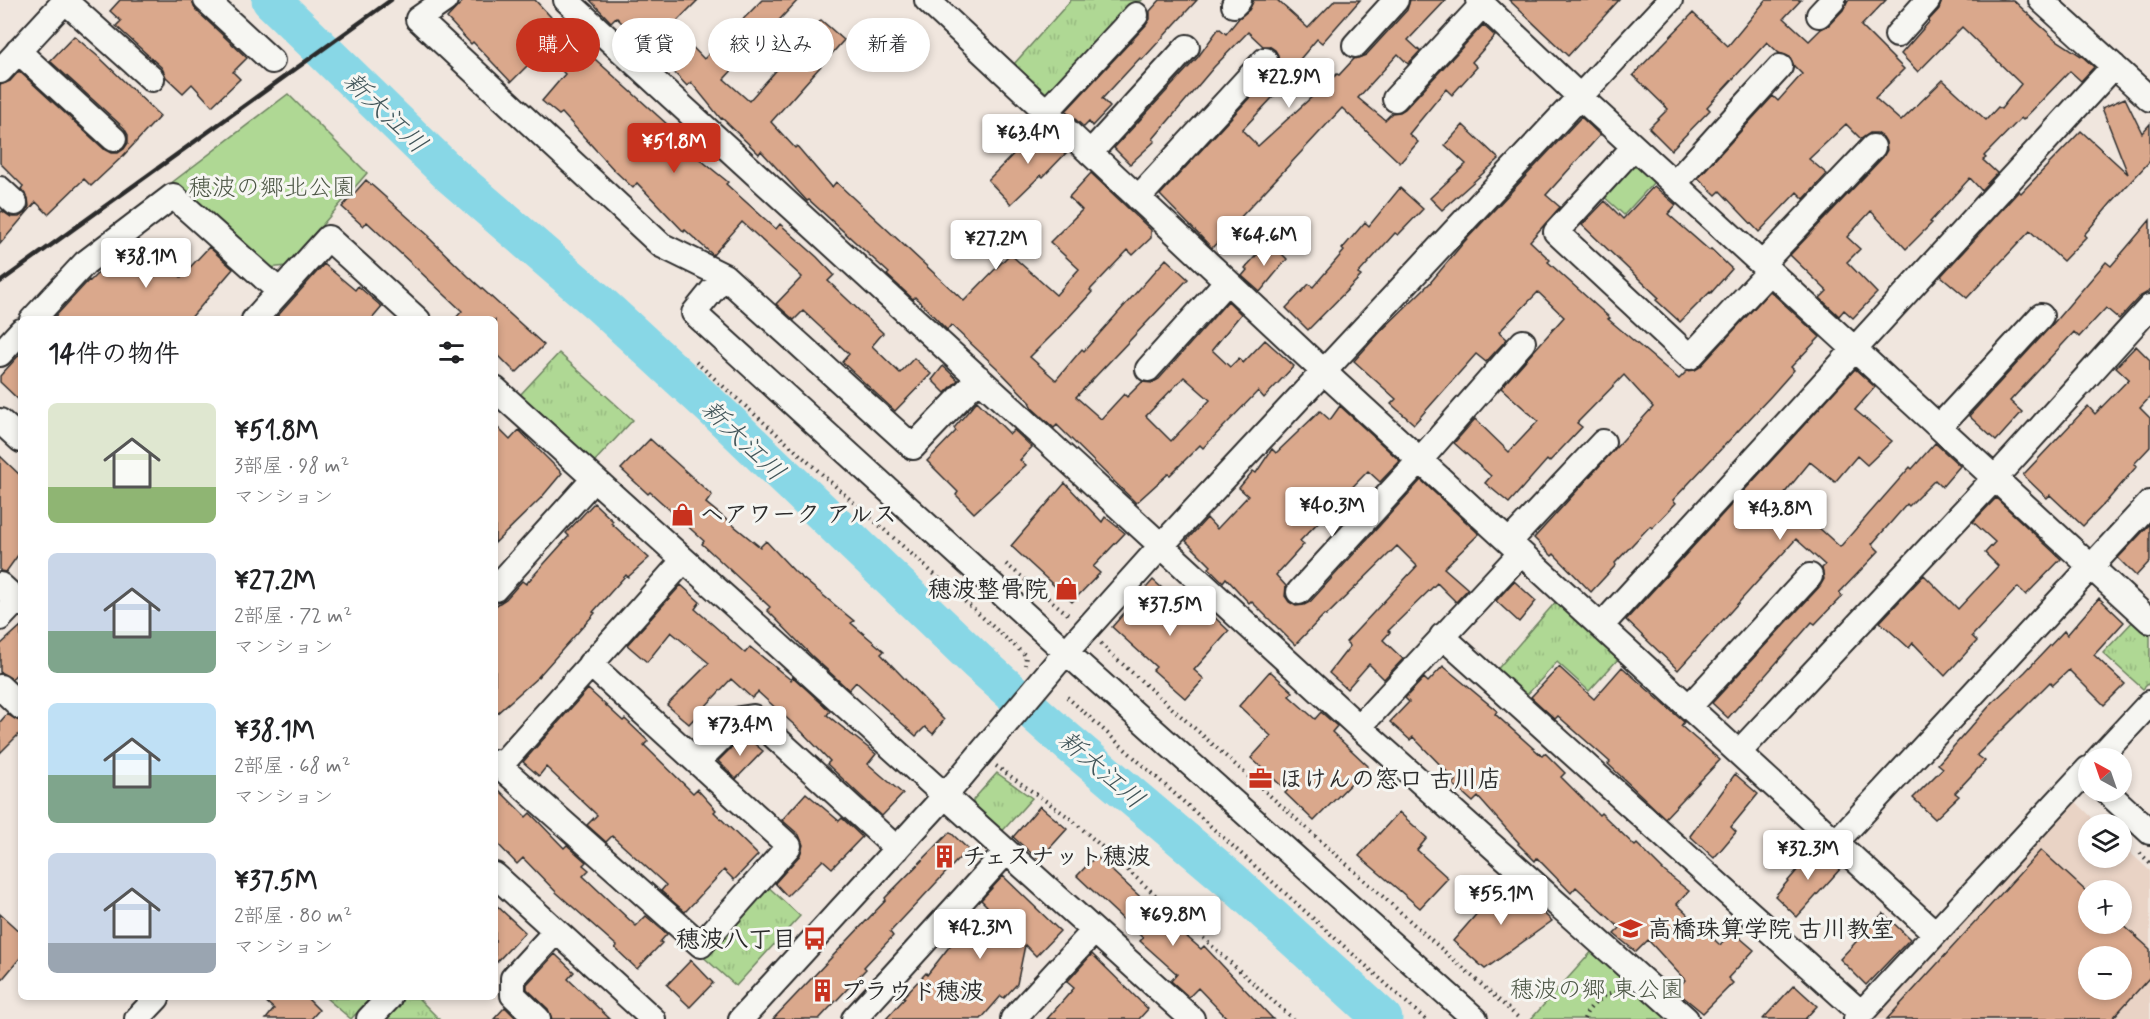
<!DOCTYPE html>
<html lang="ja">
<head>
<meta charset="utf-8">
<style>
  body { margin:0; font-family:Mynerve,"Klee One",sans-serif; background:#f2f2f2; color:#202124; height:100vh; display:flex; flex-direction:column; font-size:22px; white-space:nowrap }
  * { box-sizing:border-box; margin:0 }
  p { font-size:20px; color:#757577 }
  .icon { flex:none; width:33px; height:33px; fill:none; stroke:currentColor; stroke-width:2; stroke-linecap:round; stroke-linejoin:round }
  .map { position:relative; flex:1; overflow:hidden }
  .drawer { position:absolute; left:18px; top:316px; width:480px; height:684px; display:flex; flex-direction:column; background:#fff; border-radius:9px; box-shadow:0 3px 9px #0003 }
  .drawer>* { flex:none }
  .banner { position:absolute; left:516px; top:18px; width:570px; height:54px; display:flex; gap:12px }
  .needle { width:39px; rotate:320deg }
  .buttons { position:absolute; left:2078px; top:748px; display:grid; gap:12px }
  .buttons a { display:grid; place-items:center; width:54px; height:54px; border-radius:50%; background:#fff; box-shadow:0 3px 9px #0003; font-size:30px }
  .price { position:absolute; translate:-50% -51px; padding:0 14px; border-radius:6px; background:#fff; color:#222; font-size:20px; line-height:39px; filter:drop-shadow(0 2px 3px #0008) }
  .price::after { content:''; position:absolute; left:50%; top:36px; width:18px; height:14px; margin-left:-9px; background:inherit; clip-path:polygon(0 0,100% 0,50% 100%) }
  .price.selected { background:#c8321e; color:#fff }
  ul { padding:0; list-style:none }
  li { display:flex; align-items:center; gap:18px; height:150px; padding:0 30px }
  li span { display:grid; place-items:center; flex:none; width:168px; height:120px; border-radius:9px; color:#555 }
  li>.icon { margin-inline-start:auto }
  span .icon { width:72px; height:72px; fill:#fffc; stroke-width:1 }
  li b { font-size:26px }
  h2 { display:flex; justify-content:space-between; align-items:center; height:72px; padding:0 30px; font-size:26px }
  .tag { padding:0 21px; border-radius:27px; background:#fff; box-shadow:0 3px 9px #0003; font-size:21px; line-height:54px }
  .tag.selected { background:#c8321e; color:#fff }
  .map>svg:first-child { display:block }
  .built { fill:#e9d3c5; fill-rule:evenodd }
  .grass { fill:url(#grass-tufts); stroke:#6d8260; stroke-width:1.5 }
  .park { fill:#afd894; stroke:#6d8260; stroke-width:1.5 }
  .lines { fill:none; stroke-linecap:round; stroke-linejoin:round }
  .river { stroke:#88d7e6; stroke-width:39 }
  .building { fill:#daa88c; stroke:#2b2b2b; stroke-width:1.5; fill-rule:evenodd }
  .minor-casing { stroke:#2b2b2b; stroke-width:28 }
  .path { stroke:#2b2b2b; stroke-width:4; stroke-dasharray:1.5 4.5; stroke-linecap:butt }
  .minor { stroke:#f6f6f2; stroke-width:24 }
  .rail { stroke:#2b2b2b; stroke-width:4.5 }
  .labels { text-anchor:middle; stroke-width:6; stroke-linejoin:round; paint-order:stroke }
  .park-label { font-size:24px; fill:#4c5645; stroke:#f6f6f2 }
  .poi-label { font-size:24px; font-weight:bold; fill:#2b2b2b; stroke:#f6f6f2; text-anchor:start }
  .water-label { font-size:26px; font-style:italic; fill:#42565a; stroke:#f6f6f2 }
</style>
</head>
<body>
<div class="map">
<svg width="2150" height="1019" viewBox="0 0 2150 1019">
  <defs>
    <pattern id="grass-tufts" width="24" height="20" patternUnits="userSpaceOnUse" patternTransform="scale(1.5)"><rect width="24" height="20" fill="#afd894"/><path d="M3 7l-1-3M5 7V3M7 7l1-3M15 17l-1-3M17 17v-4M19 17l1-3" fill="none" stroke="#97ba80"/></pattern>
  </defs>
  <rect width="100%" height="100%" fill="#f0e6de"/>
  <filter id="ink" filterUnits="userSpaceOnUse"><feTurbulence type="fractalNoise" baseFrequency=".0167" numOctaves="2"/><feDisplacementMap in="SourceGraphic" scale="12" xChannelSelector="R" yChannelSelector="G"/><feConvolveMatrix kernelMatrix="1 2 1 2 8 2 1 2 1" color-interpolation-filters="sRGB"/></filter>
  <g filter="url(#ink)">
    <path class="built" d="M2073 799 2100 825H2088V858H2121V844L2150 871V1019H1865ZM2088 891H2121V924H2088ZM2088 957H2121V990H2088Z"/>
    <path class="grass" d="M1071 0H1142L1053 99 1014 64Z
      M559 353 633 420 594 462 520 395Z
      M1558 599 1620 657 1589 691 1557 662 1524 698 1495 672Z
      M2138 616 2150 627V682L2143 689 2103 653Z
      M997 773 1032 798 998 836 973 813V800Z
      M764 883 800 916 736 986 700 954Z
      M326 998H371L351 1019Z
      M398 998H418L439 1019H377Z"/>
    <path class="park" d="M288 94 367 173 287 266 268 268 170 184Z
      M1638 167 1654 182 1624 215 1600 193 1624 168Z
      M1595 948 1675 1019H1531Z"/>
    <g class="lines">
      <path class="river" d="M271 0 451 175 599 303 726 420 977 661 1055 731 1232 881 1383 1019"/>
    </g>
    <path class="building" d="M120 0H192L196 10 247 58 233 72 240 79 212 106 192 84 183 93 166 77 162 68 116 26 121 21 110 11Z
      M464 0H535L565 32 668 125 678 135 675 139 728 182 726 184 776 229 780 224 817 257 834 275 828 281 883 333 872 346 900 373 914 358 931 374 895 411 842 362 849 354 803 311 794 320 776 304 802 277 742 222 713 255 685 230 684 232 637 183 633 188 615 171 562 113 559 115 542 101 565 74 542 51 511 82 473 42 471 44 447 18Z
      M590 0H698L672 26 704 59 762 0H798L724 79 749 101 821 20 844 40 771 122 795 148 797 146 832 187 836 182 964 301 1010 254 1056 295 1079 269 1050 242 1082 210 1069 197 1091 173 1151 230V238L1133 255 1128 250 1090 290 1092 292 1056 331 1030 357 1056 380 1082 349 1084 351 1166 259 1188 279 1076 397 1101 419 1124 394 1127 397 1142 382 1152 383 1159 379 1228 301 1241 314 1212 350 1230 367 1239 358 1243 363 1265 340 1294 366 1264 398 1258 391 1203 448 1200 445 1170 475 1168 474 1136 503 1057 425 1054 428 1032 408 1030 404 1031 403 997 368 951 325 947 330 915 297 913 299 887 275 889 273 809 200 807 201 761 151 759 154 722 118 721 119 691 82 687 86 653 50 651 52 616 17 611 22ZM1184 377 1210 400 1171 441 1146 416Z
      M1160 0H1197L1142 60 1140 58 1102 99 1110 107 1092 126 1089 122 1084 127 1066 111 1146 25 1150 19V11Z
      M1254 0H1277L1308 28 1335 0H1360L1322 43 1317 39 1285 77 1289 80 1242 130 1258 146 1337 74 1339 75 1354 59 1366 55 1407 10 1410 0H1446L1408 40 1420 51 1408 64 1398 54 1358 98 1385 120 1392 113 1400 112 1405 109 1483 25 1495 36 1472 62 1477 67 1452 95 1446 89 1409 134 1418 142 1400 163 1342 108 1212 248 1160 195 1275 70 1279 63 1278 55 1275 50 1269 46H1263L1248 32 1214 67 1153 139 1155 141 1130 164 1114 148 1198 57 1219 28 1226 34 1239 18 1249 10Z
      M1509 0H1619L1568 56Z
      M1766 0H1801L1784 18 1809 41 1821 29 1829 25 1843 10 1848 0H1886L1861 26 1904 69 1875 98 1901 121 1943 80 1986 120 1998 107 2001 109 2021 84 1962 27 1918 72 1901 54 1929 22 1928 21 1939 9 1942 0H2013L2055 39 2083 57 2094 67 2081 81 2070 71 2023 120 2021 118 1984 156 1986 158 1983 160 1997 173 1981 190 1970 178 1930 222 1932 223 1906 249 1871 211 1847 237 1860 249 1847 262 1877 293 1853 318 1844 310 1839 316 1820 298 1827 291 1790 255 1883 157 1887 150 1886 142 1883 137 1877 133H1870L1861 139 1846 124 1809 159 1827 174 1804 199 1797 192 1759 232 1720 191 1716 195 1698 178 1773 96 1778 101 1802 74 1794 66 1790 57 1779 53 1767 42 1707 107 1710 110 1671 150 1649 128 1668 109 1633 75 1693 13 1728 46Z
      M74 36 101 59 160 116 123 156 91 186 84 179 48 214 36 202 0 244V213L2 211 11 217H19L26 212 29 206 28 198 21 189 23 186 0 163V85L10 81 19 71 105 150 111 153H118L124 149 128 143V135L124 128 50 61Z
      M2125 98 2142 133 2150 124V161L2111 203 2084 235 2086 237 2063 261 2030 231 1967 298 1941 276 2019 191 2021 193 2081 131 2128 174 2102 108Z
      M1581 117 1600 135 1546 195 1560 207 1530 241 1550 260 1548 262 1610 318 1608 319 1679 379 1687 371 1695 370 1700 367 1770 291 1820 337 1791 367 1794 370 1771 396 1673 500 1676 503 1652 528 1650 526 1615 563 1616 565 1591 592 1554 554 1552 556 1534 538 1653 407 1624 375 1577 423 1582 427 1549 462 1547 460 1509 503 1485 483 1491 476 1454 443 1475 419 1509 452 1538 421 1501 388 1564 317 1538 292 1499 332 1507 339 1486 362 1476 354 1414 424 1391 404 1396 399 1354 361 1381 331 1430 283 1464 242Z
      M1463 125 1499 159 1442 210 1430 198 1466 164 1445 145Z
      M1041 126 1068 151 1043 177 1041 175 1011 204 988 180Z
      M366 180 429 236 428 237 468 276 544 345 516 373 495 352V320H454L462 311 367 222 363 226 342 207Z
      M1654 186 1676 205 1668 214 1709 250 1711 249 1732 269 1711 293 1710 292 1680 322 1656 300 1659 298 1582 225 1605 201 1623 219Z
      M1400 188 1423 209 1398 235 1395 233 1358 274 1361 276 1308 330 1286 308 1309 284 1313 287 1344 251 1342 249 1365 222 1369 226Z
      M2150 220V291L2139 297 2119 319 2106 308 2079 337 2074 332 2010 401 2022 412 1996 441 1969 416 2051 326 2106 262 2111 266Z
      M139 240 181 277 209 247 233 269 189 320H52L89 280 90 281 104 267Z
      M1269 241 1287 259 1260 292 1242 276 1247 270 1245 268Z
      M324 264 355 290 358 286 382 307 371 320H274Z
      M2136 346 2150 360V397L2140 408 2150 418V447L2134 464 2137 466 2107 501 2083 526 2050 495 2047 498 2023 475 2088 406 2095 414 2129 379 2116 367Z
      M21 353V402L0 382V376Z
      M943 366 958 380 945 393 932 380Z
      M1855 369 1875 387 1855 410 1892 441 1867 465 1857 456 1835 482 1810 462 1783 495 1840 547 1910 467 1912 469 1935 443 1960 466 1942 487 1935 480 1909 506 1907 504 1872 544 1879 551 1839 593 1842 596 1815 624 1812 622 1728 718 1712 703 1820 586 1824 579 1822 568 1825 565 1796 539 1678 670 1626 620Z
      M977 401 1010 434 1014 430 1032 447 1020 460 1026 465 974 513 956 495 958 492 927 461 956 431 954 428Z
      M1340 406 1400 461 1380 482 1368 471 1300 541 1304 544 1276 575 1286 586 1285 596 1289 602 1296 606 1304 605 1310 602 1421 480 1479 534 1444 568 1468 589 1456 602 1437 583 1388 631 1390 632 1383 640 1403 659 1384 679 1369 664 1347 689 1329 673 1350 646 1346 642 1417 566 1397 546 1326 616 1324 615 1295 645 1251 601 1249 603 1226 578 1223 582 1209 568 1211 566 1186 541 1207 518 1217 529 1248 496 1239 488 1253 471 1256 473 1272 449 1276 453 1320 411 1330 420Z
      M495 425 510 440 519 430 562 473 541 498 495 543Z
      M650 439 712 495 706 503 760 547 766 541 795 572 854 621 851 623 884 651 881 654 944 720 933 734 925 727 916 736 856 682 849 690 812 656 767 610 770 607 702 544 704 541 650 492 648 494 621 469Z
      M0 456 21 476V551L6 572 0 571Z
      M1065 483 1102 522 1105 517 1125 533 1093 567 1100 573 1072 602 1011 546Z
      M1996 498 2061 559 2026 595 2018 587 1972 636 1977 641 1945 676 1913 643 1909 648 1880 622 1924 575 1958 609 1998 566 1985 553 1995 542 1973 522Z
      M594 503 613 521 611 523 649 558 628 577 626 575 593 612 595 613 538 677 495 715V606L506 599 522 581 526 584 569 536 566 533Z
      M2150 524V561L2136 576 2118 558Z
      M1153 580 1199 621 1208 611 1229 631 1194 670 1204 679 1186 699 1153 670 1156 667 1112 627Z
      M1514 581 1536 601 1519 622 1496 601Z
      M681 585 700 602 695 609 745 653 750 647 791 680 793 677 830 711 827 715 876 754 868 764 903 794 882 816 827 764 830 761 802 732 758 692 752 698 731 679 689 724 667 705 709 663 671 632 647 662 627 645Z
      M2099 598 2124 622 2094 655 2125 684 2104 705 2069 670 2053 685 2050 682 1977 755 1985 761 1955 793 1959 796 1935 819 1913 798 1943 768 1938 764 1993 702 2025 672 2064 631 2067 635Z
      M21 626V669L12 679 0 672V645Z
      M1443 666 1497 711 1495 714 1542 756 1545 753 1565 773 1561 777 1599 815 1601 813 1635 846 1637 844 1665 872 1689 891 1677 904 1720 945 1732 931 1754 950 1728 978 1733 983 1703 1013 1676 991 1685 980 1648 940 1636 952 1614 934 1620 928 1576 887 1571 893 1537 858 1535 861 1518 844 1519 843 1478 797 1473 802 1453 784 1456 781 1413 737 1410 740 1390 722 1409 702 1405 698 1424 678 1428 682Z
      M1559 667 1594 699 1622 667 1684 722 1681 726 1720 760 1665 818 1608 764 1610 762 1558 716 1555 719 1531 697Z
      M1270 671 1293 692 1289 696 1315 719 1321 712 1337 726 1332 732 1368 766 1314 821 1285 793 1287 791 1251 758 1271 736 1239 706Z
      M588 689 623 721 625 719 648 741 644 745 693 793 697 789 716 810 714 812 758 855 734 880 724 870 685 912 661 891 666 885 612 836 606 842 587 825 597 815 546 767 539 776 523 762Z
      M7 714 21 722V732L0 753V722Z
      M744 735 763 751 736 779 718 761Z
      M1735 774 1758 794 1731 827 1736 832 1714 858 1690 836Z
      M495 786 526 817 530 813 564 848 567 845 586 862 583 865 589 870 583 876 636 926 646 916 667 934 660 942 662 943 637 969 615 948 617 946 557 893 523 858 517 864 495 841Z
      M806 793 839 821 842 818 862 837 832 868 823 860 787 896 775 883 800 855 803 845 799 835 782 820Z
      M1040 806 1067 829 1039 860 1013 837Z
      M1399 812 1427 838 1417 850 1448 878 1420 908 1359 856Z
      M950 832 968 849 890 932 893 936 864 967 866 969 819 1019H773L886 900 885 898Z
      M1818 846 1842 867 1797 917 1775 896Z
      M2041 850 2088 893V924H2122L2150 949V977L2121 1009 2112 1019H1887ZM2088 957H2121V990H2088Z
      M1096 856 1162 917 1163 916 1201 949 1204 946 1273 1019H1228L1198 988 1189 997 1171 981 1177 974 1140 941 1143 938 1077 876Z
      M1003 876 1060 931 1036 956 1025 945 1017 984 1004 998 1001 996 981 1019H886L905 998 903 997 926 973 927 975 960 933 987 906 981 900Z
      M1507 879 1552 921 1485 969 1453 941Z
      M495 904 525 932 495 964Z
      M1883 913 1910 939 1866 985 1840 959Z
      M0 914 21 933V957L0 982Z
      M555 954 574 972 568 979 610 1019H552L548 1009 527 989V984Z
      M1092 954 1148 1009 1139 1019H1047L1074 988 1067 982Z
      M691 960 713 983 690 1007 667 985Z
      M1794 985 1817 1006 1805 1019H1763Z
      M262 998H307L319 1010 311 1019H266L274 1009Z
      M505 1007 517 1019H494Z"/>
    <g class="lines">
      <defs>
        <path id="minor" d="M206 0 272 61
          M445 0 418 19 661 245 724 276 913 447 979 378
          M566 0 1359 727 1686 1019
          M927 0 1338 385 1935 933
          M1478 0 1580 97 2150 621
          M2041 0 2150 99
          M65 1 152 79
          M1234 5 1239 0
          M1819 15 1833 0
          M1897 35 1928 0
          M1355 45 1396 0
          M18 51 114 139
          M0 71 66 0
          M1395 99 1483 4
          M1046 112 1136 15
          M1634 147 1556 232 1690 357 1770 271
          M1090 153 1187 47
          M1674 184 1780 67
          M0 189 15 203
          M1138 198 1265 60
          M1762 264 1873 147
          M724 276 694 313 1066 652 1475 1019
          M32 320 85 263 173 196 279 291
          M254 320 328 238 418 320
          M0 354 21 331
          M1148 369 1227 281
          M495 389 1192 1019
          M0 421 21 440
          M1939 427 2041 316
          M1509 542 1603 442
          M0 585 21 604
          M495 589 594 479
          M1299 592 1420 460 1523 342
          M0 618 17 600
          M1601 626 2114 66
          M1442 636 1861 1013
          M0 687 21 707
          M1689 707 1810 576
          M1359 727 1521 553
          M1739 752 1995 478 2150 307
          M2098 759 2150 703
          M495 762 701 945 789 846 590 664
          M697 762 740 719 753 717 897 849
          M500 766 684 560
          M2107 792 2150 832
          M1836 842 2150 503
          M495 875 653 1019
          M137 1019 157 998
          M369 1019 389 998
          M538 1019 513 995V978L556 931
          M741 1019 944 797 1066 652 1162 545 1670 0
          M854 1019 1006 852
          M1013 1019 1094 931
          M1856 1019 2088 769"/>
      </defs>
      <use href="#minor" class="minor-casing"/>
      <path class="path" d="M696 362 1026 656 1025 665
        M1006 564 1070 616
        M1101 643 1108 651 1520 1019
        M1067 697 1425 1019
        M996 766 1070 818 1293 1019
        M2140 853 2150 863
        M1584 1019C1589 1004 1606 995 1620 990"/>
      <use href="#minor" class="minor"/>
      <path class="rail" d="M0 282 391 0"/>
    </g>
  </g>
  <defs>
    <symbol id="shop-bare" viewBox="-9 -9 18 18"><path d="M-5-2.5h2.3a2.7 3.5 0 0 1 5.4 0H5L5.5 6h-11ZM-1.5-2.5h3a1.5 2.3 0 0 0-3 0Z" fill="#c8321e" stroke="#f6f6f2" stroke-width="2.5" paint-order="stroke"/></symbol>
    <symbol id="office-bare" viewBox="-9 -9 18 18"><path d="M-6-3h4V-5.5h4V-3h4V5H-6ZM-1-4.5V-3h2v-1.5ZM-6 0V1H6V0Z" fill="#c8321e" stroke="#f6f6f2" stroke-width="2.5" paint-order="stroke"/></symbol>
    <symbol id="building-bare" viewBox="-9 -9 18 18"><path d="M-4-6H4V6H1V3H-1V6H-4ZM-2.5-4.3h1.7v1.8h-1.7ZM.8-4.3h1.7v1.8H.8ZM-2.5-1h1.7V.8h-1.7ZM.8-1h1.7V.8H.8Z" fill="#c8321e" stroke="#f6f6f2" stroke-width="2.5" paint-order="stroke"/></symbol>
    <symbol id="school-bare" viewBox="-9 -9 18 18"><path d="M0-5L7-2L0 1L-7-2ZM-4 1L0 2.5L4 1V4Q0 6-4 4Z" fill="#c8321e" stroke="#f6f6f2" stroke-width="2.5" paint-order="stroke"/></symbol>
    <symbol id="bus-bare" viewBox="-9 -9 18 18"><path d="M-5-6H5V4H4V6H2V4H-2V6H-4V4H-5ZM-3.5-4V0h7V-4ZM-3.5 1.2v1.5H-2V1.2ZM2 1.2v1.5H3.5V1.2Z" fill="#c8321e" stroke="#f6f6f2" stroke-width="2.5" paint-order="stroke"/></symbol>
  </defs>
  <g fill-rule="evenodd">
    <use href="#shop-bare" x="666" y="498" width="33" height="33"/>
    <use href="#shop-bare" x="1050" y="572" width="33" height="33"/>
    <use href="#office-bare" x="1244" y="762" width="33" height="33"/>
    <use href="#building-bare" x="928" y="840" width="33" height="33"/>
    <use href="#school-bare" x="1614" y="912" width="33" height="33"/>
    <use href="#bus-bare" x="798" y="922" width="33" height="33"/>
    <use href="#building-bare" x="806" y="974" width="33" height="33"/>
  </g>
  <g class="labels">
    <g class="park-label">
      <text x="272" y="195">穂波の郷北公園</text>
      <text x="1597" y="997">穂波の郷 東公園</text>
    </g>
    <g class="poi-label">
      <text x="700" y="522">ヘアワーク アルス</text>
      <text x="1048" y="597" text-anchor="end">穂波整骨院</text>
      <text x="1279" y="787">ほけんの窓口 古川店</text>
      <text x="962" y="864">チェスナット穂波</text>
      <text x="1648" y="937">高橋珠算学院 古川教室</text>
      <text x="796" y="947" text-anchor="end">穂波八丁目</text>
      <text x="840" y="999">プラウド穂波</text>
    </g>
    <g class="water-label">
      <text transform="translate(386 112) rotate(44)" y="9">新大江川</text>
      <text transform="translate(744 440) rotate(44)" y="9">新大江川</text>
      <text transform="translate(1102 769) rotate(41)" y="9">新大江川</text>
    </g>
  </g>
</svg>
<div class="buttons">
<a><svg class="needle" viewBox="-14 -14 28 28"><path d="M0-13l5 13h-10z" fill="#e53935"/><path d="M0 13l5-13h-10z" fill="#757577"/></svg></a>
<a><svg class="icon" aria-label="layers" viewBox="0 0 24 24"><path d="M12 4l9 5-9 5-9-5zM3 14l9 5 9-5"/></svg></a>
<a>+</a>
<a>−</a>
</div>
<b class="price" style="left:1289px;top:109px">¥22.9M</b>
<b class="price" style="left:1028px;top:165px">¥63.4M</b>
<b class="price selected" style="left:674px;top:174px">¥51.8M</b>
<b class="price" style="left:1264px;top:267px">¥64.6M</b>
<b class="price" style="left:996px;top:271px">¥27.2M</b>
<b class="price" style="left:146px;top:289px">¥38.1M</b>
<b class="price" style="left:1332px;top:538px">¥40.3M</b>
<b class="price" style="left:1780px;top:541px">¥43.8M</b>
<b class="price" style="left:1170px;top:637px">¥37.5M</b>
<b class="price" style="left:740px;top:757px">¥73.4M</b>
<b class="price" style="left:1808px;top:881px">¥32.3M</b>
<b class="price" style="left:1501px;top:926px">¥55.1M</b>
<b class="price" style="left:1173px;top:947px">¥69.8M</b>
<b class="price" style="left:980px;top:960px">¥42.3M</b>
<div class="banner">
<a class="tag selected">購入</a>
<a class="tag">賃貸</a>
<a class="tag">絞り込み</a>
<a class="tag">新着</a>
</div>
<section class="drawer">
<h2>14件の物件<svg class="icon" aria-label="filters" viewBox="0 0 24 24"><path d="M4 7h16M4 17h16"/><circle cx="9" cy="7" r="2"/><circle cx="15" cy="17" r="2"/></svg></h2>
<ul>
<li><span style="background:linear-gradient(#dfe7d0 70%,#8fb573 0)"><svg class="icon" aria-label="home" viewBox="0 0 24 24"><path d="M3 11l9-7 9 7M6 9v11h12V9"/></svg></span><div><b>¥51.8M</b><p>3部屋 · 98 m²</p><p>マンション</p></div></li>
<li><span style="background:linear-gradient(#c9d6e8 65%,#7fa58c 0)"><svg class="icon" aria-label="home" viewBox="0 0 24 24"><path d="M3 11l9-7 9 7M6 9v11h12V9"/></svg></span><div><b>¥27.2M</b><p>2部屋 · 72 m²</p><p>マンション</p></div></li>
<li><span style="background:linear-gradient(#bfe0f5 60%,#7fa58c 0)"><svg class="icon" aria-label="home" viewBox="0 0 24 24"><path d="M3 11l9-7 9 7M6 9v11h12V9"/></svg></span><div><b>¥38.1M</b><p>2部屋 · 68 m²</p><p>マンション</p></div></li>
<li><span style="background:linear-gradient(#c9d6e8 75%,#9aa5b1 0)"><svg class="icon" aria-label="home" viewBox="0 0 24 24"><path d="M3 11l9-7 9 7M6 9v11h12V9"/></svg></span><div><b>¥37.5M</b><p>2部屋 · 80 m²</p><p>マンション</p></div></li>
</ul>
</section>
</div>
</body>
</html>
